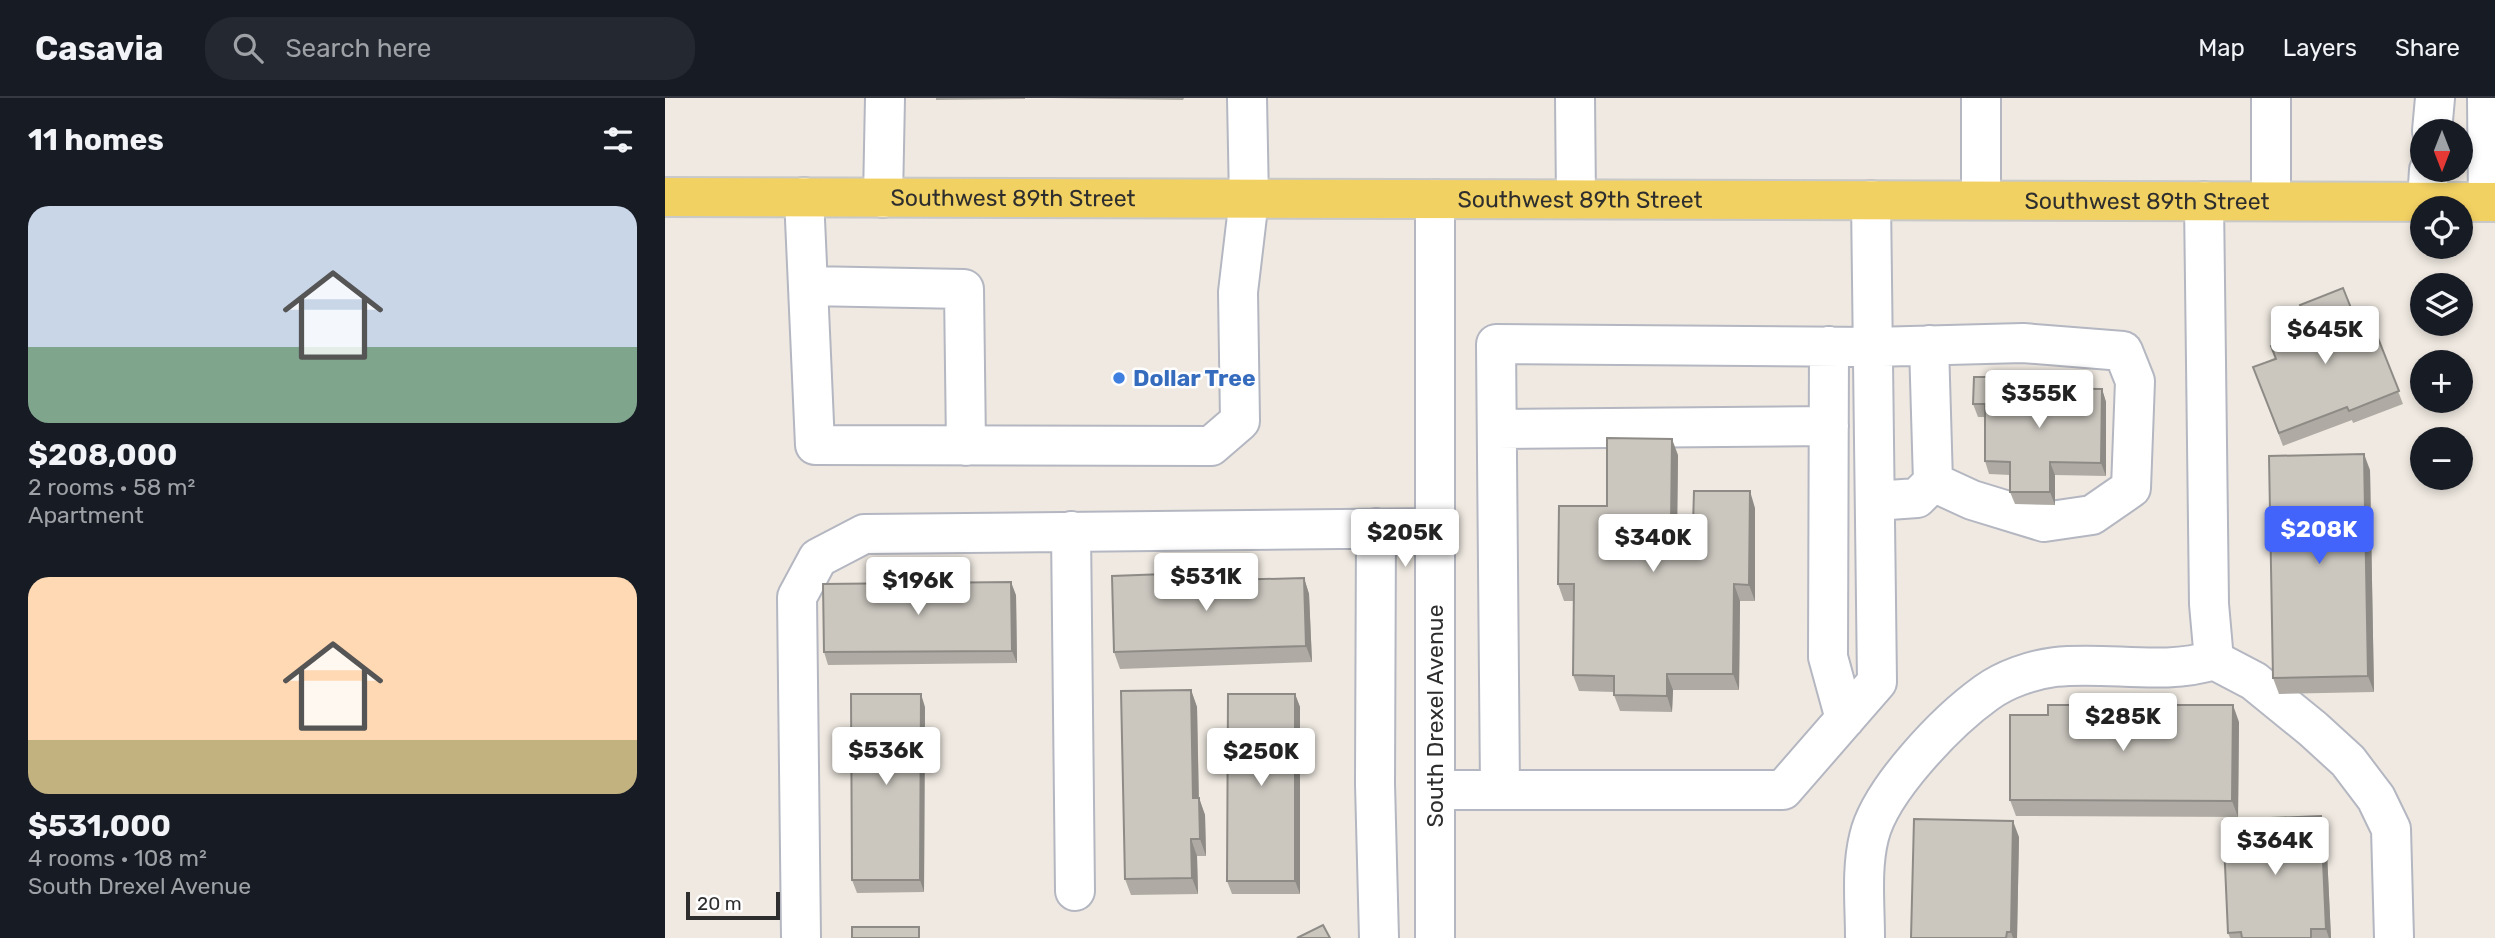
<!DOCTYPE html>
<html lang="en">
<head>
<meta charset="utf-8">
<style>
  body { margin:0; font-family:Rubik,sans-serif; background:#242831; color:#f1f3f6; height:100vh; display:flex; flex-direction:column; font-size:26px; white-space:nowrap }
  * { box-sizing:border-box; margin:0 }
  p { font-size:23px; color:#9ea1a6 }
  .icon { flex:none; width:38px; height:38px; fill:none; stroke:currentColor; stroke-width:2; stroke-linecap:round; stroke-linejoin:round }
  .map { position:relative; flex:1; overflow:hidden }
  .details { display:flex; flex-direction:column; background:#171b24; width:665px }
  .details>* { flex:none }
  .needle { width:46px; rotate:180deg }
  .buttons { position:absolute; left:1745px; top:21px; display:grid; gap:14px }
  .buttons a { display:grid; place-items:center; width:63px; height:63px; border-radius:50%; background:#171b24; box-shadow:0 4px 10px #0003; font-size:35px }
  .scale { position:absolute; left:21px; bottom:18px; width:94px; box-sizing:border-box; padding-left:7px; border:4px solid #2e2e2e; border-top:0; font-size:19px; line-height:24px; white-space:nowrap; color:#2e2e2e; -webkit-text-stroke:5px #fff; paint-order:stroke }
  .price { position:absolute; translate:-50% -60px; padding:0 16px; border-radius:7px; background:#fff; color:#222; font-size:23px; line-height:46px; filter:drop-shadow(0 2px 4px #0008) }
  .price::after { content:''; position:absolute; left:50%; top:42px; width:21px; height:16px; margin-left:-10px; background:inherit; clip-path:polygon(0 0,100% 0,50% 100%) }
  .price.on { background:#4264fb; color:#fff }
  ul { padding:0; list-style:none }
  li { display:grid; align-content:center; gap:14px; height:371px; padding:0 28px }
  li span { display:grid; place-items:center; height:217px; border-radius:21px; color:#555 }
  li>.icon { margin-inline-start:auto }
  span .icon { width:126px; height:126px; fill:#fffc; stroke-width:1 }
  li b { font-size:30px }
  h2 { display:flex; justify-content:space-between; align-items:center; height:84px; padding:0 28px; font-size:30px }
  header { display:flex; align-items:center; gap:42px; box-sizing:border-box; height:98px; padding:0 35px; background:#171b24; border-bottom:2px solid #363941 }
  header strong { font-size:33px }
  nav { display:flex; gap:38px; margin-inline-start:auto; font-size:24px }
  .search { width:490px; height:63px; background:#242831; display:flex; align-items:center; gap:18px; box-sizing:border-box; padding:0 24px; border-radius:28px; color:#9ea1a6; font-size:26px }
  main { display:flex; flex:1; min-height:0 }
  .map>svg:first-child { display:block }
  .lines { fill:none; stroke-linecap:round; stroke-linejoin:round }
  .minor-casing { stroke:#b4b7c1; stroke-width:42 }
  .major-casing { stroke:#c9c9c9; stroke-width:42 }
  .minor { stroke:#fff; stroke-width:38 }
  .major { stroke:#f2d163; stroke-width:38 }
  .wall { fill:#afaba4 }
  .shaded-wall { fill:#8e8b86 }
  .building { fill:#cbc7bf; stroke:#8e8b86; stroke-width:2 }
  .shop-dot { fill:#3f7fe0; stroke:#fff; stroke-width:2.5 }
  .labels { text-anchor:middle; stroke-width:5; stroke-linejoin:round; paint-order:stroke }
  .street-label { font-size:23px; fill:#2e2e2e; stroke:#fff }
  .shop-label { font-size:23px; font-weight:bold; fill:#366cbe; stroke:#fff; text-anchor:start }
</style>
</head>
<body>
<header>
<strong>Casavia</strong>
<div class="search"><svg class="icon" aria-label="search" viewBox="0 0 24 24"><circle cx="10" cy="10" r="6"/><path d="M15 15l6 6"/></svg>Search here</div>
<nav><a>Map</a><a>Layers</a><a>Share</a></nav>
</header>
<main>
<section class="details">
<h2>11 homes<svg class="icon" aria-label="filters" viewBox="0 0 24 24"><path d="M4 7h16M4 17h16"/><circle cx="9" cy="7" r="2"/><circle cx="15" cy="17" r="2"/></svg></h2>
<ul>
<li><span style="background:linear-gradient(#c9d6e8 65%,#7fa58c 0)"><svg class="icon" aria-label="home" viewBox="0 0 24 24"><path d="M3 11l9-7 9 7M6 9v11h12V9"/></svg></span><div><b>$208,000</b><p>2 rooms · 58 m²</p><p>Apartment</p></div></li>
<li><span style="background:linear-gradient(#ffd9b3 75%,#c2b280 0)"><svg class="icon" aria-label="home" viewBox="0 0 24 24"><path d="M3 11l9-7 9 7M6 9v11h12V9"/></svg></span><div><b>$531,000</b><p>4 rooms · 108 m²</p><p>South Drexel Avenue</p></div></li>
</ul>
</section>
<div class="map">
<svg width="1830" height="840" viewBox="0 0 1830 840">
  <rect width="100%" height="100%" fill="#efe9e1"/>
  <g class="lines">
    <defs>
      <path id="minor" d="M910 0 911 101
        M1316 0V102
        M1822 0 1823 104
        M1767 33 1770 0
        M139 99 150 347 546 348 575 323 573 194 584 101 582 0
        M218 100 220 0
        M770 101V840
        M1539 103 1544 506 1549 562 1589 583 1648 631 1683 663 1711 700 1726 731 1729 840
        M1606 103V0
        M1762 104 1764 72
        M143 188 299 191 301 348
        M1164 248 1163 559 1180 621
        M832 331 1164 328
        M1210 403 1252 400 1268 384
        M711 430 710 686 714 840
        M406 433 410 793
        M770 692H1118L1212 584 1206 102
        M835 692 831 246 1208 249 1358 245 1458 253 1470 283 1466 390 1427 417 1379 424 1307 402 1268 384 1264 247
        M136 840 132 499 153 460 199 436 770 430
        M1200 840C1200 807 1196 771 1204 739 1215 692 1282 623 1321 595 1340 581 1367 572 1390 569 1443 563 1498 578 1549 562"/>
      <g id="major">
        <path id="s1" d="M0 99 1830 104"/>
      </g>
    </defs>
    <use href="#minor" class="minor-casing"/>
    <use href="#major" class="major-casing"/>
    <use href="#minor" class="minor"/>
    <use href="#major" class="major"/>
  </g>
  <path class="wall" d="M271 0H360V1L271 2Z
    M384 0H519L518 2Z
    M1705 220 1738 306 1688 325 1687 322 1618 348 1588 269Z
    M1339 290 1437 291 1441 304V378L1390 377V407L1350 406 1345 394V377L1324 376 1320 363V319H1313L1308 306Z
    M1013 357 1012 427H1028L1090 410V503H1075L1074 592H1008L1007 614 955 613 949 597V594L914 593 908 577 909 503H899L893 486 942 408Z
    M1705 372 1709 594 1614 596 1608 580Z
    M527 475 529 483 639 480 644 496 647 564 455 571 449 554Z
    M351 497 352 565 163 567 159 554Z
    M526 592 532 609 534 700 540 717 541 758H532L533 796 466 797 460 781Z
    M630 596 635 609V796H567L562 783Z
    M260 609 259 794 192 795 187 782Z
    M1574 624 1573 719 1351 718 1345 702Z
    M1656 718 1661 734 1666 840H1565L1563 835Z
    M1354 739 1352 840H1246Z"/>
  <path class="shaded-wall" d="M1335 279 1340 292 1335 290Z
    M1437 291 1441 304V378L1436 365Z
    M1007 341 1013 357 1012 443 1006 427Z
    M1699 356 1705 372 1709 594 1703 578Z
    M1385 364 1390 377V407L1385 394Z
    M1085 393 1090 410V503L1084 487Z
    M639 480 644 496 647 564 641 548Z
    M346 484 351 497 352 565 347 553Z
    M1069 486 1075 503 1074 592 1068 576Z
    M1002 576 1008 592 1007 614 1002 598Z
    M526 592 532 609 534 717 528 700Z
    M256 596 260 609 259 794 255 782Z
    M630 596 635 609V796L630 783Z
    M1568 607 1574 624 1573 719 1567 703Z
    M534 700 540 717 541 758 535 741Z
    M1656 718 1661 734 1666 840H1664L1661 831Z
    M1348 723 1354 739 1352 840H1348L1346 834Z
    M526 741 532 758 533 796 527 780Z"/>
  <path class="building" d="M1678 190 1692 225 1705 220 1734 293 1684 313 1682 309 1614 335 1588 269 1611 261 1606 248 1645 233 1635 207Z
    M1309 279H1335V290L1437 291 1436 365 1385 364V394H1345V364L1320 363V306H1308Z
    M942 340 1007 341 1006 427H1028L1029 393H1085L1084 487 1069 486 1068 576H1002V598L949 597V578L908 577 909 486H893L894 408H942Z
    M1699 356 1703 578 1608 580 1604 358Z
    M527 475V483L639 480 641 548 449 554 447 478Z
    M346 484 347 553 159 554 158 486Z
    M526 592 528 700H534L535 741H526L527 780 460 781 456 593Z
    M186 596H256L255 782H187Z
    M563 596H630V783H562Z
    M1383 607H1568L1567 703 1345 702V617H1383Z
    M1656 718 1661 831H1646V840H1577L1576 834 1563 835 1558 722Z
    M1249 721 1348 723 1346 834H1342L1341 840H1246Z
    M658 827 665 840H632Z
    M187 829H254V840H187Z"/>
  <circle class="shop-dot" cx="454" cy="280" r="7"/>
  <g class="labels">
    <g class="street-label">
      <text dy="8" stroke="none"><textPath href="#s1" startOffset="348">Southwest 89th Street</textPath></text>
      <text dy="8" stroke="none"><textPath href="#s1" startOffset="915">Southwest 89th Street</textPath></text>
      <text dy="8" stroke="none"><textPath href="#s1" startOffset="1482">Southwest 89th Street</textPath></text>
      <text transform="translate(770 618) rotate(-90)" y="8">South Drexel Avenue</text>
    </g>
    <g class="shop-label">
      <text x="468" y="288">Dollar Tree</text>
    </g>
  </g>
</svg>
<div class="buttons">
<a><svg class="needle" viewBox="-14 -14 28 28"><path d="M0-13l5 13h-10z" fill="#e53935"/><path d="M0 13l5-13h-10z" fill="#9ea1a6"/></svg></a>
<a><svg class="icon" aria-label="locate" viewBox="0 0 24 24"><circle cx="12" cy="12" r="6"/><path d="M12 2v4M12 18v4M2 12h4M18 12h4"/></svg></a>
<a><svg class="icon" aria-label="layers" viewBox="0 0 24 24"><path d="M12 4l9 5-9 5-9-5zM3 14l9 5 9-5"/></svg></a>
<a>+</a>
<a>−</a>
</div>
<div class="scale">20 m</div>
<b class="price" style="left:1660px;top:268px">$645K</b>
<b class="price" style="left:1374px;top:332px">$355K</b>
<b class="price on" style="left:1654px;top:468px">$208K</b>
<b class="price" style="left:740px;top:471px">$205K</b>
<b class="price" style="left:988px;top:476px">$340K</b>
<b class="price" style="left:541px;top:515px">$531K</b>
<b class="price" style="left:253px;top:519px">$196K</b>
<b class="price" style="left:1458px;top:655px">$285K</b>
<b class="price" style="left:221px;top:689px">$536K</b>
<b class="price" style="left:596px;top:690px">$250K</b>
<b class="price" style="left:1610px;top:779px">$364K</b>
</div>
</main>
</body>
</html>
